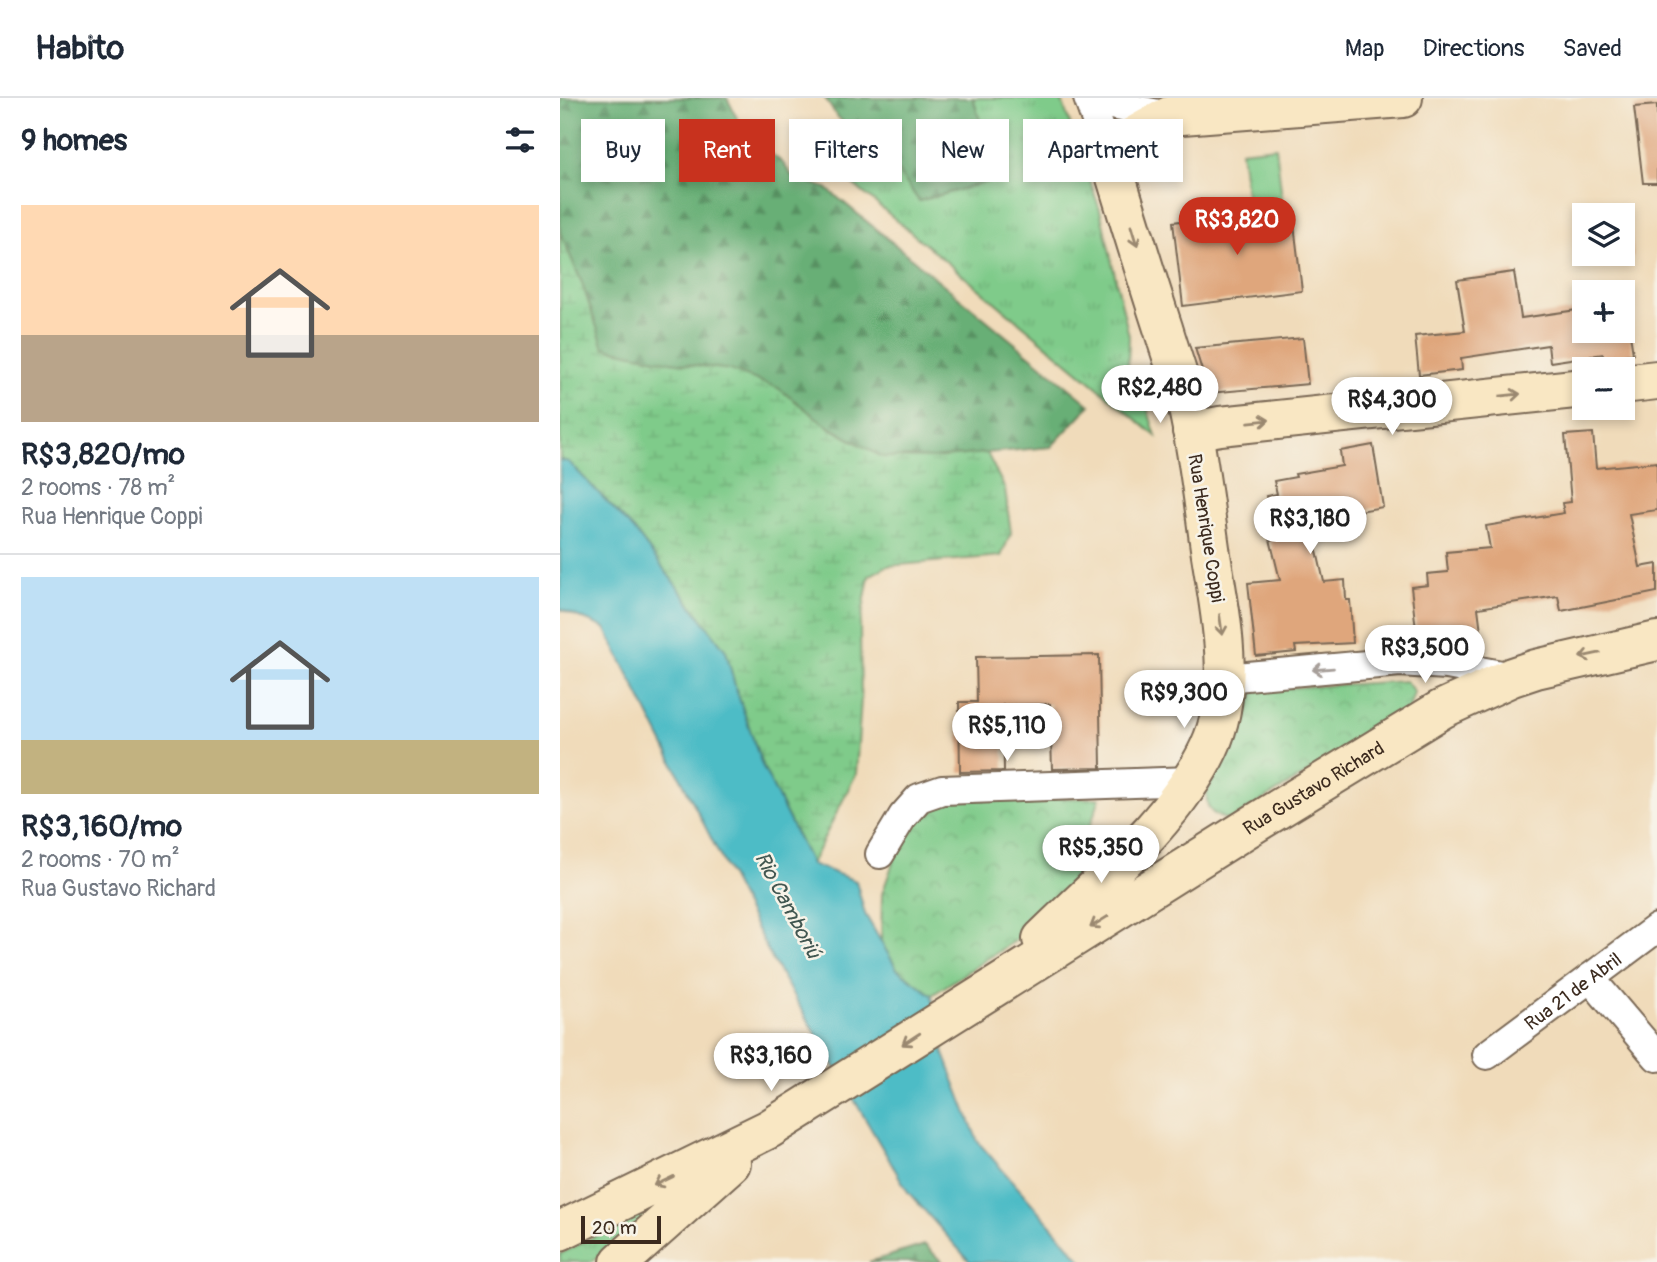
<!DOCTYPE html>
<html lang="en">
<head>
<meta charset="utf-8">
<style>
  body { margin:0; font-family:Pangolin,sans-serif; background:#f2f2f3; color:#1f2937; height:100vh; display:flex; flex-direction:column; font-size:26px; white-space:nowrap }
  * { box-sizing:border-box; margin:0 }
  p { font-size:23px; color:#747a83 }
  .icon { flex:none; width:38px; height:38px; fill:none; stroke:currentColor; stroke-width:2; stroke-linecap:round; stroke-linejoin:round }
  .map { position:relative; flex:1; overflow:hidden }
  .side { display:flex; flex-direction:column; background:#fff; width:560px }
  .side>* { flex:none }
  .banner { position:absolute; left:21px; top:21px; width:665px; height:63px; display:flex; gap:14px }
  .tools { position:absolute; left:1012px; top:105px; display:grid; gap:14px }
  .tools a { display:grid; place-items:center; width:63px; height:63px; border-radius:0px; background:#fff; box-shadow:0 4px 10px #0003; font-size:35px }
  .scale { position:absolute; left:21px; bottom:18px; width:80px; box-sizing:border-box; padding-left:7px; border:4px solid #3b2a1e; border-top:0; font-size:19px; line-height:24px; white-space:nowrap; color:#3b2a1e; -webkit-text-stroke:5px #f7f3e8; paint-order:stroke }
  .price { position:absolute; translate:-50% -60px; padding:0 16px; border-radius:24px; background:#fff; color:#222; font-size:23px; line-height:46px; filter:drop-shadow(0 2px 4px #0008) }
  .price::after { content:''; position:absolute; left:50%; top:42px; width:21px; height:16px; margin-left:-10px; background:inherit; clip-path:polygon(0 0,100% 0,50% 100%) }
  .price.on { background:#c8321e; color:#fff }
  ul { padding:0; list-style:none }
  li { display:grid; align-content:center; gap:14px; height:371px; padding:0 21px }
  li+li { border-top:2px solid #e0e1e3 }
  li span { display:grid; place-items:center; height:217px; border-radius:0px; color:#555 }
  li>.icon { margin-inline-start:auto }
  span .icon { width:126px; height:126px; fill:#fffc; stroke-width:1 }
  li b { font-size:30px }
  h2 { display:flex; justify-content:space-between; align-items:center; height:84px; padding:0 21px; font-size:30px }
  .chip { padding:0 24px; border-radius:0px; background:#fff; box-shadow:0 4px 10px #0003; font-size:24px; line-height:63px }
  .chip.on { background:#c8321e; color:#fff }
  header { display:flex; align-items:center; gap:42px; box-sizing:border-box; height:98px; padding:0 35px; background:#fff; border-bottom:2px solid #e0e1e3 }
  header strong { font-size:33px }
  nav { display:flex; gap:38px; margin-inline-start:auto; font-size:24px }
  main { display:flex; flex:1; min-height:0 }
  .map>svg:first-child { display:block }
  .grass { fill:url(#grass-tufts); stroke:#5d7a54; stroke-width:2 }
  .forest { fill:url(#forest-firs); stroke:#516c4a; stroke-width:2 }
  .wetland { fill:url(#wetland-marsh); stroke:#5d7a54; stroke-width:2 }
  .park { fill:url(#park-crowns); stroke:#5d7a54; stroke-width:2 }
  .pitch { fill:#7fcb8a; stroke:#5d7a54; stroke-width:2 }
  .water { fill:#4ebcc6; stroke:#447372; stroke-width:2 }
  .building { fill:#dfa67b }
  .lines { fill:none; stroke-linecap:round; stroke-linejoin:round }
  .street-casing { stroke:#7a6855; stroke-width:32 }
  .secondary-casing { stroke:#7a6855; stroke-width:42 }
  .street { stroke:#fff; stroke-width:28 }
  .secondary { stroke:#f9e7c3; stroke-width:38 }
  .oneway { stroke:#9a8870 }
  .oneway2 { stroke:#a79f9a }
  .labels { text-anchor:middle; stroke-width:5; stroke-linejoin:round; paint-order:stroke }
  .street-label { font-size:19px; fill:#3b2a1e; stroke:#f7f3e8 }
  .water-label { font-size:21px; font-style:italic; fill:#415650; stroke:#f7f3e8 }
</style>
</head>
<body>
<header>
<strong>Habito</strong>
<nav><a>Map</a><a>Directions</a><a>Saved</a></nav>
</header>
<main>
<section class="side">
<h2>9 homes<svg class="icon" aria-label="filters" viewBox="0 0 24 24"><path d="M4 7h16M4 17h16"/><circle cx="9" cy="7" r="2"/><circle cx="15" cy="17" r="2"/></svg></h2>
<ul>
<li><span style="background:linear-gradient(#ffd9b3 60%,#b9a48a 0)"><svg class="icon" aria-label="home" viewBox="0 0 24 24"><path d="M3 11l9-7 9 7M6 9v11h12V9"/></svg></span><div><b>R$3,820/mo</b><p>2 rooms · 78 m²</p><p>Rua Henrique Coppi</p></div></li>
<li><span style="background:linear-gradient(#bfe0f5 75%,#c2b280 0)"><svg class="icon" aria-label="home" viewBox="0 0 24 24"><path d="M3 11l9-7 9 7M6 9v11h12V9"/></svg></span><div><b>R$3,160/mo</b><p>2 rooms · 70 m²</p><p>Rua Gustavo Richard</p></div></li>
</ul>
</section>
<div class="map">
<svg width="1097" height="1164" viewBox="0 0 1097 1164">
  <defs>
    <pattern id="grass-tufts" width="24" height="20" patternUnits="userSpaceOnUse" patternTransform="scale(1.75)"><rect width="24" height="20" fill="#7fcb8a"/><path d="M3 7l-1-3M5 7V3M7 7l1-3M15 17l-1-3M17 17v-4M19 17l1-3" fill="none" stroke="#6fae77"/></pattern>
    <pattern id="forest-firs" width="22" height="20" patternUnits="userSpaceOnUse" patternTransform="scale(1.75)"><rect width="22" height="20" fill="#67af76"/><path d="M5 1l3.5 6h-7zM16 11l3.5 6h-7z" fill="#568f60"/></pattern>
    <pattern id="wetland-marsh" width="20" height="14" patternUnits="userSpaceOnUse" patternTransform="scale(1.75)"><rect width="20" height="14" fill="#7fcb8a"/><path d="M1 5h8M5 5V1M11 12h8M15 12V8" fill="none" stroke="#6fae77"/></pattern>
    <pattern id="park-crowns" width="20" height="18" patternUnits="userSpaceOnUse" patternTransform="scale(1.75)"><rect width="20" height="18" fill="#7fcb8a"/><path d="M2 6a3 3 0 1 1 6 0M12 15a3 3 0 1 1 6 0" fill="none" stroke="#6fae77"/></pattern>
  </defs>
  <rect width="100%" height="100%" fill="#f7f3e8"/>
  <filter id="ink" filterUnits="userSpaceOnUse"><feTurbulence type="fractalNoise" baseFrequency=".0143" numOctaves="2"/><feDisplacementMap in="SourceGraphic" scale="14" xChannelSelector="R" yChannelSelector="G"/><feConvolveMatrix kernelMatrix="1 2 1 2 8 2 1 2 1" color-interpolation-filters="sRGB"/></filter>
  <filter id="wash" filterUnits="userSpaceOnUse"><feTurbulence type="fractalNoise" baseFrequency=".00686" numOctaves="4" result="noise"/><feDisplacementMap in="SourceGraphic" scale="28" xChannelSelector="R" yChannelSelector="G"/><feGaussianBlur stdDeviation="1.57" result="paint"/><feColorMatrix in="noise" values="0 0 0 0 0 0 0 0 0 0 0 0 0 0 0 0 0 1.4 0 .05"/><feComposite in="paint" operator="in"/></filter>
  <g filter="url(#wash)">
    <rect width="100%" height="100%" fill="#f0dbba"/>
    <path class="grass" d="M413 0H501L540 112 569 238 568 269 580 287 596 338 282 77 331 63 437 82Z
      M103 1098 106 1106 31 1164H0V1156L41 1135Z"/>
    <path class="forest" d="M0 0H167L186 38 222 64 233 79 266 90 530 307 491 349 373 360 322 359 170 272 110 264 44 250 21 183 0 134Z
      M265 0H413L438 81 359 103 331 63 310 53 275 16Z
      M365 1147 382 1164H309Z"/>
    <path class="wetland" d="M0 134 21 183 44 250 110 264 170 272 218 290 270 330 322 359 373 360 427 355 445 391 451 435 441 458 327 468 309 478 300 529 301 601 296 676 251 766 202 667 175 588 166 553 74 432 9 365 0 361Z"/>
    <path class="park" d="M846 583 854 594 848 614 670 722C654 719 645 712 647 695L681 603 688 596 706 591Z
      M540 700 519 759 517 802 372 897 337 871 321 845 322 796 351 714 373 701Z"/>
    <path class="pitch" d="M716 49 722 100 687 104 681 53Z"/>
    <path class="water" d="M0 362 9 364 74 432 166 553 175 588 202 667 251 766 296 783 305 816 337 871 372 897 384 956 418 1044 523 1164H410L348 1094 212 861 45 530 0 511Z"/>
    <g id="blocks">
      <path class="building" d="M1097 7V85H1083L1074 9Z
        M732 110 742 193 623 208 613 124Z
        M1068 110 1073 158 1027 163 1026 156H1062V117H1024V133L1022 114Z
        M954 174 961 220 1024 211V233H1062V204L1065 203 1073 256 1044 259 1043 256 990 264 988 247 901 260 902 272 859 277 855 238 905 233 897 182Z
        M743 240 748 286 649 295 635 250Z
        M1033 335 1036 370 1097 364V412L1069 416 1080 469 1097 466V494L1001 513 998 498 918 510 922 541 858 548 851 489 868 487 867 476 888 474 886 454 930 450 926 428 1004 415 1002 405 1011 404 1005 337Z
        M813 347 823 409 782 416 783 421 751 427 764 484 785 482 786 502H790L793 545 735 548 736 554 696 558 688 485 720 482 709 437 713 436 706 398 717 396 714 383 736 379 735 376 782 368 780 353Z
        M539 557 541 670 492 671 490 606 443 607 444 673 400 674 399 604H417L416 559Z"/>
    </g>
  </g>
  <g filter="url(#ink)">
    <use href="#blocks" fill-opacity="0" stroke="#7a6855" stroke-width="2"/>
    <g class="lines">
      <defs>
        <g id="street">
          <path d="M528 0 554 73"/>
          <path d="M542 0 546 6 609 18"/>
          <path d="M665 580 840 564 887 567 952 579"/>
          <path d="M320 756 343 718 359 700 382 692 631 683"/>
          <path d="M1030 880 1097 959"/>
          <path id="s1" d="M927 957 1097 830"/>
        </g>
        <g id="secondary">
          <path d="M1062 286 1097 282"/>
          <path d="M632 333 660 328 1024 290"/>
          <path d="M482 841C538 786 616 721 649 650 677 590 661 520 651 457 644 409 639 359 628 311 621 284 611 257 603 230 586 178 570 125 554 73L562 51 572 39 609 18 843 0"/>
          <path id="s2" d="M0 1133 209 1031 694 726 882 611 952 579 976 571 1097 543"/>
          <path d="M60 1164 171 1065"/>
        </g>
      </defs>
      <use href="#street" class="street-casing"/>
      <use href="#secondary" class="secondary-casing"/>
      <use href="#street" class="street"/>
      <use href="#secondary" class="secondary"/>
    </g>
    <defs><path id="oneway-shaft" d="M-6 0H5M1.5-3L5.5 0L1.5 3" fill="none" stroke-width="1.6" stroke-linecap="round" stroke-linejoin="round" transform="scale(1.75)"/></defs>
    <g class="oneway">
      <use href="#oneway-shaft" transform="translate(574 138) rotate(73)"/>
      <use href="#oneway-shaft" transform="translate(950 297) rotate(-6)"/>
      <use href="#oneway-shaft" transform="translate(699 323) rotate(-6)"/>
      <use href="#oneway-shaft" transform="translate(661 527) rotate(82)"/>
      <use href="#oneway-shaft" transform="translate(1030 557) rotate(168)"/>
      <use href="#oneway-shaft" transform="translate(539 824) rotate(148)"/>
      <use href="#oneway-shaft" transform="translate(351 941) rotate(147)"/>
      <use href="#oneway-shaft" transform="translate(104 1083) rotate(154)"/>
    </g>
    <use class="oneway2" href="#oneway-shaft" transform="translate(763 571) rotate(175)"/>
  </g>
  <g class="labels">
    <g class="street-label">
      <text transform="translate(647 430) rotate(81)" y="7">Rua Henrique Coppi</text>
      <text dy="7" stroke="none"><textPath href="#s2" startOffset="875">Rua Gustavo Richard</textPath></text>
      <text dy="7" stroke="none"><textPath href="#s1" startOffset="107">Rua 21 de Abril</textPath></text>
    </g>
    <g class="water-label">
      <text transform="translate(228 807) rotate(62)" y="7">Rio Camboriú</text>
    </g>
  </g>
</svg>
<div class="tools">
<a><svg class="icon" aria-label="layers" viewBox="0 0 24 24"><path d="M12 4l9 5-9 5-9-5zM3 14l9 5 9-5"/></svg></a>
<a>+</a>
<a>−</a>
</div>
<div class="scale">20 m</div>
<b class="price on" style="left:677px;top:159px">R$3,820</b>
<b class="price" style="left:600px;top:327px">R$2,480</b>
<b class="price" style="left:832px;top:339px">R$4,300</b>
<b class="price" style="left:750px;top:458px">R$3,180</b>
<b class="price" style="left:865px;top:587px">R$3,500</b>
<b class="price" style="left:624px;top:632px">R$9,300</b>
<b class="price" style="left:447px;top:665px">R$5,110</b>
<b class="price" style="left:541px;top:787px">R$5,350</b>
<b class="price" style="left:211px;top:995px">R$3,160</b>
<div class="banner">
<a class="chip">Buy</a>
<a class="chip on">Rent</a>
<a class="chip">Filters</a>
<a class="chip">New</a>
<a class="chip">Apartment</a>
</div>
</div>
</main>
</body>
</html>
